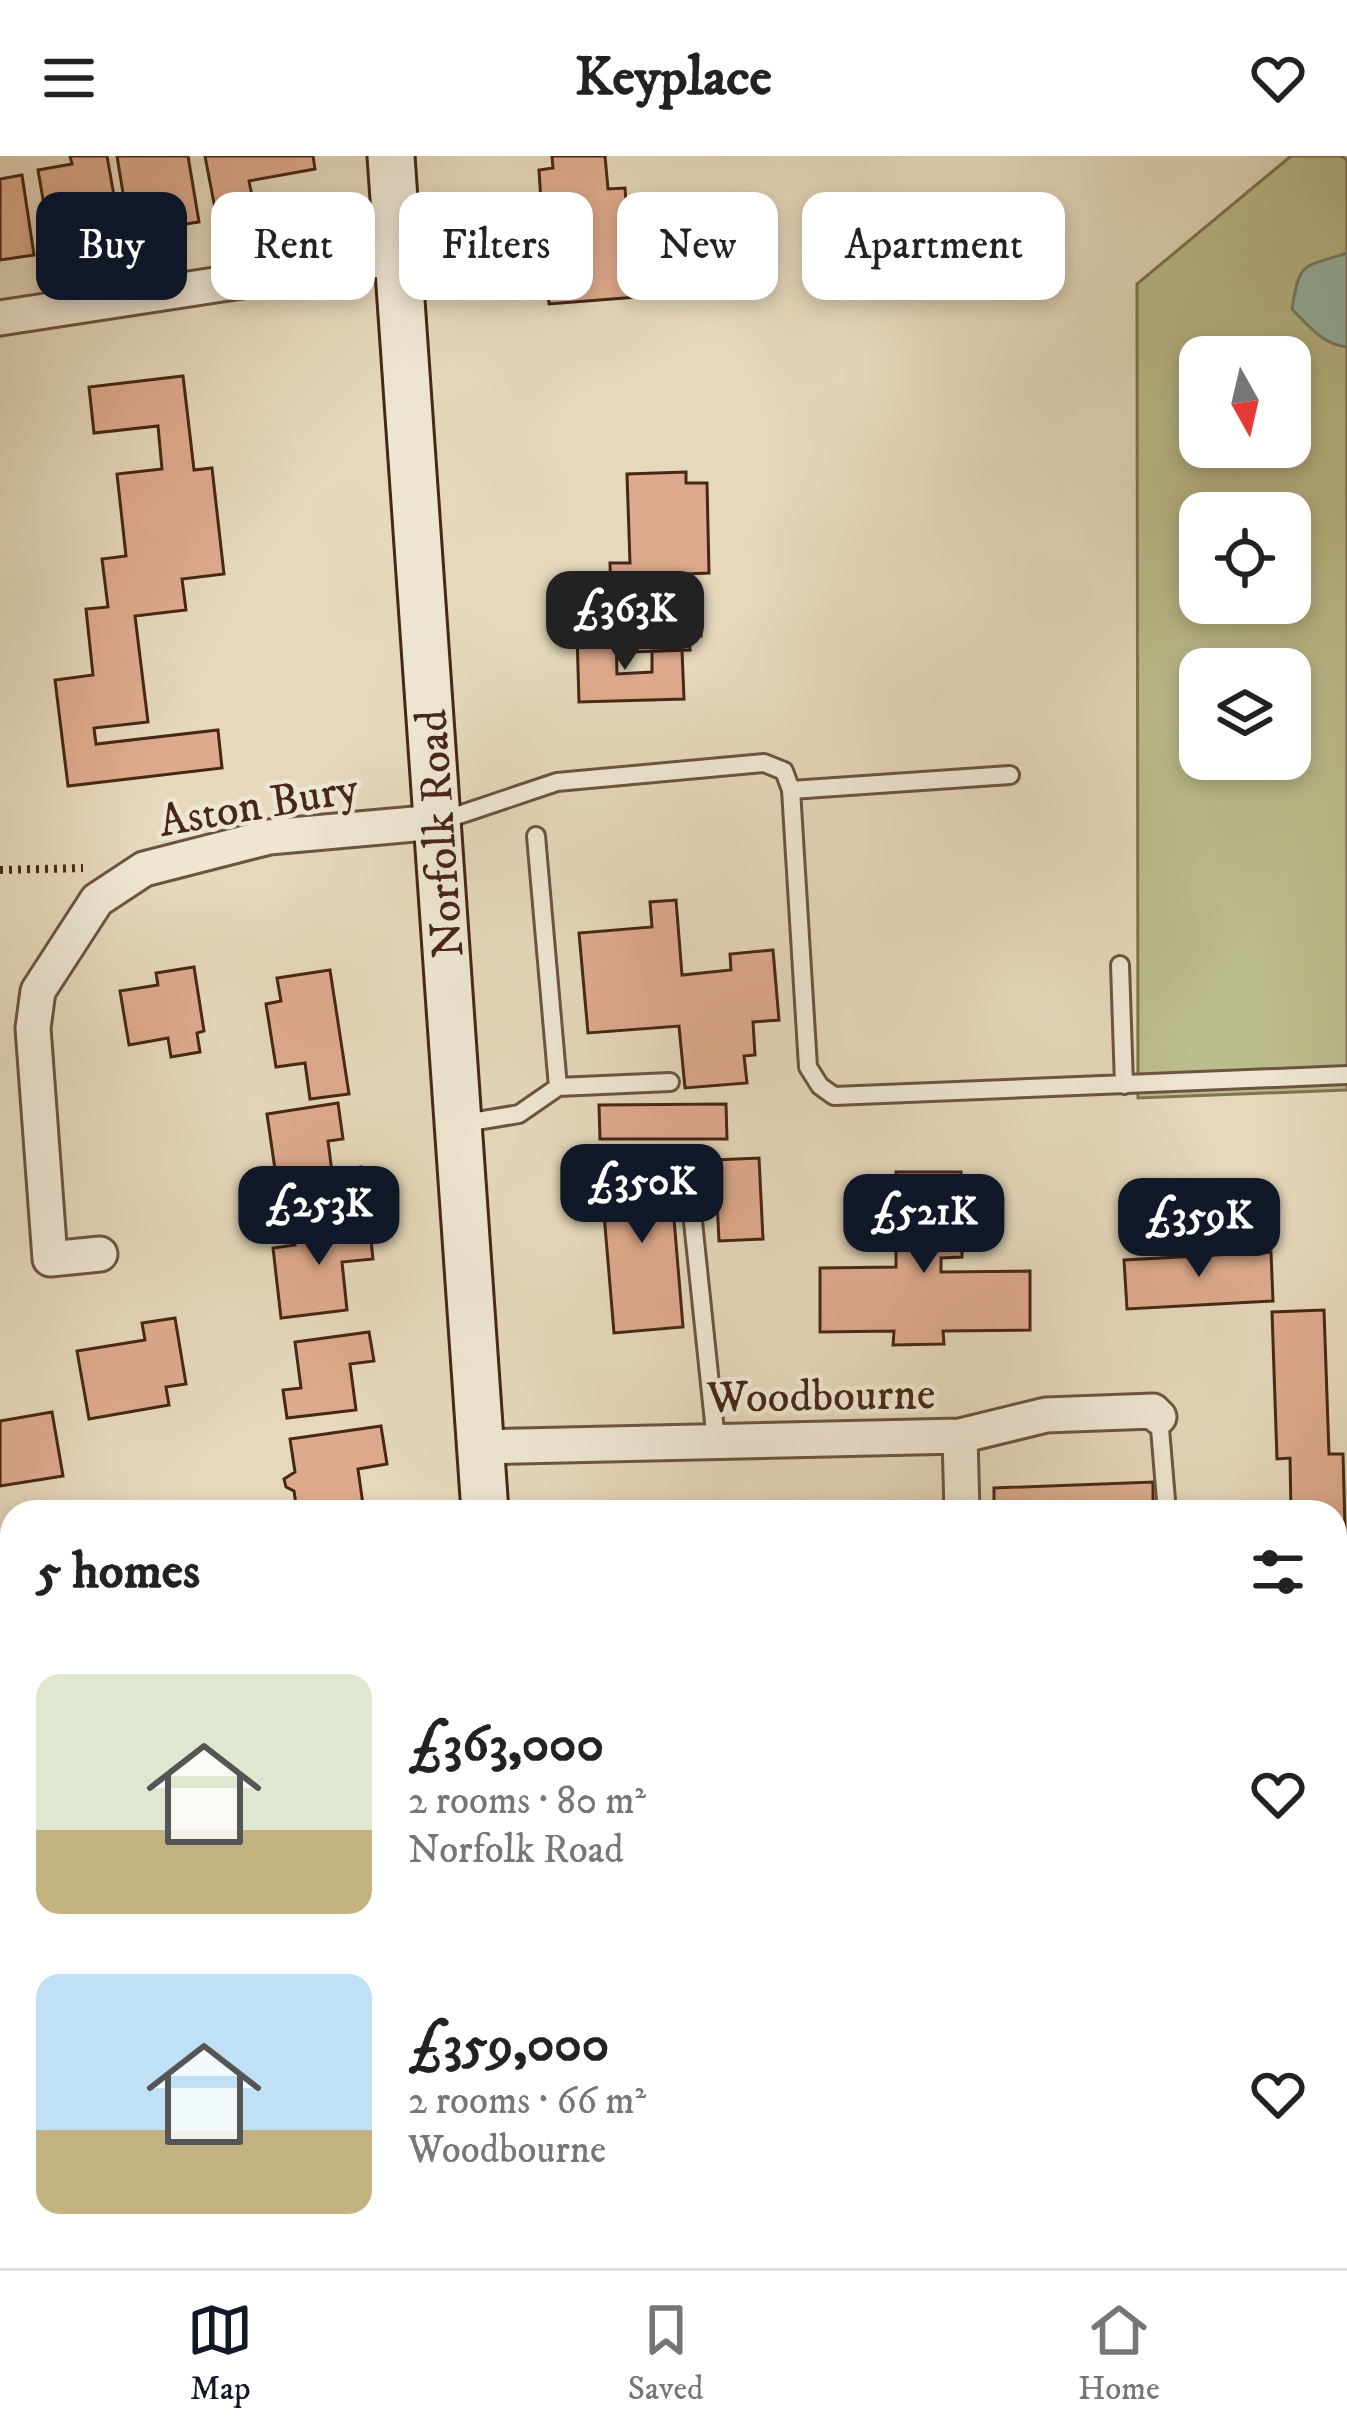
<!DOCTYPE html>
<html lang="en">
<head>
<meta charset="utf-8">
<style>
  body { margin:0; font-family:"IM FELL DW Pica",serif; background:#f6f6f6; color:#222; height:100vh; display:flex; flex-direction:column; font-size:45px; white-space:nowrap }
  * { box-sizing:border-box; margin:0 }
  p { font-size:39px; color:#767676 }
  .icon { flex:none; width:66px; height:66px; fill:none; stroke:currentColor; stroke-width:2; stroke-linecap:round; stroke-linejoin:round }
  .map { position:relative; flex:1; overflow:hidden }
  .details { position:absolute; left:0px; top:1344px; width:1347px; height:768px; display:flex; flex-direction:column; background:#fff; border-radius:36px 36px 0 0; box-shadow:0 6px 18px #0003 }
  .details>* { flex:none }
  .guide { position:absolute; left:36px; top:36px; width:1275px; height:108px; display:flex; gap:24px }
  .needle { width:78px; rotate:172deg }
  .tools { position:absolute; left:1179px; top:180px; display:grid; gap:24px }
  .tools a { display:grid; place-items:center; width:132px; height:132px; border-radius:24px; background:#fff; box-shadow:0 6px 18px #0003; font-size:60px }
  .price { position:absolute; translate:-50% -102px; padding:0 27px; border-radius:24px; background:#111827; color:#fff; font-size:39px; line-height:78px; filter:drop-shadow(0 3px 6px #0008) }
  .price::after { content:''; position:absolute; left:50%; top:72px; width:36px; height:27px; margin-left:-18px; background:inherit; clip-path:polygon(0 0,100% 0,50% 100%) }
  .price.current { background:#222; color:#fff }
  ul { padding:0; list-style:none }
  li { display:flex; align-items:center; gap:36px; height:300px; padding:0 36px }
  li span { display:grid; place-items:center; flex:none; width:336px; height:240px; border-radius:24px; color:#555 }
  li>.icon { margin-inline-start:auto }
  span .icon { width:144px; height:144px; fill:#fffc; stroke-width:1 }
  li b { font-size:51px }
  h2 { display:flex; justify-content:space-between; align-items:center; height:144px; padding:0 36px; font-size:51px }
  .pill { padding:0 42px; border-radius:24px; background:#fff; box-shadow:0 6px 18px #0003; font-size:42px; line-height:108px }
  .pill.current { background:#111827; color:#fff }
  header { display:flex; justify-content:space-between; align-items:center; height:156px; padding:0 36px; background:#fff; font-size:54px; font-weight:800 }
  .tabs { display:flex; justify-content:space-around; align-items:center; height:168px; border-top:3px solid #e0e0e0; background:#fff; font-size:33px; color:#767676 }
  .tabs a { display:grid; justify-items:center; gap:6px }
  .tabs .current { color:#111827 }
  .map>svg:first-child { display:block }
  .green { fill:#bbbd8c; stroke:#817251; stroke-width:3; fill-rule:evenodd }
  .water { fill:#96bbab; stroke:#76806f; stroke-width:3 }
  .building { fill:#deaa8d; stroke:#472716; stroke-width:3 }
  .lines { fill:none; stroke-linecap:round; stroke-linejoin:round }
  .service-casing { stroke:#6e533f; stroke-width:22 }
  .minor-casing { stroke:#6e533f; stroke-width:39 }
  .secondary-casing { stroke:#472716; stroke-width:51 }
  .path { stroke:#472716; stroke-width:8; stroke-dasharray:3 6; stroke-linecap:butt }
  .service { stroke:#eee6d3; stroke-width:16 }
  .minor { stroke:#eee6d3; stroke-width:33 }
  .secondary { stroke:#eee6d3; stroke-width:45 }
  .labels { text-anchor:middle; stroke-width:9; stroke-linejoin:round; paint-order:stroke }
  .street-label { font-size:45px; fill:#472716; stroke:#eee6d3 }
</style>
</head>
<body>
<header><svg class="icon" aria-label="menu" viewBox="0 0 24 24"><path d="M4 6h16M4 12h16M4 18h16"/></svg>Keyplace<svg class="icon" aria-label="heart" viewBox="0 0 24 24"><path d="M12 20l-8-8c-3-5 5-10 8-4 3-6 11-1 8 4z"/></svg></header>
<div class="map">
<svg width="1347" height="2112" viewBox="0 0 1347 2112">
  <rect width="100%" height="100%" fill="#e5d8bb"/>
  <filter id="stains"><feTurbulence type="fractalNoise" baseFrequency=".00167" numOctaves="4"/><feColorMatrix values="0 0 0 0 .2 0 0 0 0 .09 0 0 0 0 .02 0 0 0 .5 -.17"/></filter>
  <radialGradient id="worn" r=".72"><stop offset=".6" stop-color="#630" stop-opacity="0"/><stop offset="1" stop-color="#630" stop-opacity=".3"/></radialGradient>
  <path class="green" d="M1291 0H1341L1347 4V934L1138 942 1137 128ZM1200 201H1290V291H1200ZM1200 357H1290V447H1200ZM1200 513H1290V603H1200Z"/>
  <path class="water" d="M1347 97V191C1323 189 1308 169 1292 153 1300 104 1302 112 1347 97Z"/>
  <path class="building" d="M70 0H107L116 51 78 58 84 90 52 96 38 14 72 8Z
    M117 0H188L199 66 166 71 161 44 125 49Z
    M205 0H313L315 13 249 25 255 55 217 63Z
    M552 0H605L608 33 625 32 627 60 640 59 643 94 672 92 675 138 549 148 545 95 560 94 556 46 541 47 539 14 553 12Z
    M22 19 34 99 0 104V23Z
    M183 220 194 314 212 312 224 418 182 423 186 454 135 460 148 566 94 572 96 588 218 574 222 612 68 630 55 524 93 519 86 453 108 451 102 403 126 400 117 318 162 313 158 270 94 277 89 231Z
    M686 316V327H707L709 417 686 418V440H700L701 480H689L690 494 633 496 631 448H611L610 407H630L627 318Z
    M616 477 617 518 652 516V495L682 494 684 543 579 546 577 478Z
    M676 744 682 819 731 814 730 798 773 794 779 864 753 866 755 899 744 900 747 927 685 932 679 870 588 877 579 777 652 771 650 746Z
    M194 811 204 875 197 877 200 896 171 901 168 882 129 889 120 835 158 829 156 817Z
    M330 814 349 938 310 943 305 907 276 911 266 848 281 845 277 822Z
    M338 947 343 983 328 985 332 1016 361 1011 367 1049 282 1062 267 958Z
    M726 948 727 983H600L599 949Z
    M759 1002 763 1083 719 1085 715 1004Z
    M669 1003 683 1171 614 1177 600 1010Z
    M896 1016H961L962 1101 941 1102V1116L1030 1115V1174L943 1175 944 1188 893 1189 894 1175 820 1176V1112L896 1111Z
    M369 1065 373 1103 342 1106 347 1154 281 1162 273 1092 295 1089 293 1074Z
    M1271 1096 1273 1145 1127 1153 1124 1104Z
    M1324 1154 1329 1298H1343L1347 1446 1335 1447V1356H1291L1290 1302 1277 1303 1272 1156Z
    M175 1162 186 1228 166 1231 169 1249 89 1263 77 1195 145 1184 142 1167Z
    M369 1176 374 1205 350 1208 356 1254 287 1262 283 1234 301 1232 295 1186Z
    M52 1256 63 1320 0 1330V1265Z
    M381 1270 387 1308 358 1313 364 1356H297L294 1335 286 1331 284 1323 295 1316 290 1283Z
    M1153 1326V1356H994V1332Z
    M807 1347V1356H753V1349Z
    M12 1468V1525L0 1526V1470Z
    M1347 1939V1993L1335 1994V1940Z
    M130 2100H268L270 2110 233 2112 231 2100 215 2102 216 2112H183L182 2104 164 2107V2112H132Z
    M304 2100H340L342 2112H306Z"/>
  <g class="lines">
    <defs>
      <path id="service" d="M791 634 1010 619
        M438 666 557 626 764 607 784 615 791 634 808 911 820 930 834 940 1347 919
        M536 680 558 931
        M1120 809 1124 929
        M459 968 519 958 558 931 670 926
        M688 1018 716 1285
        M1159 1261 1167 1356
        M0 1651 12 1641"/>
      <path id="minor" d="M0 162 398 101
        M100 1098 50 1103 33 872 38 835 97 744 144 713 269 681 437 666
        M960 1280 962 1356
        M480 1291 960 1280 1046 1259 1153 1255 1159 1261
        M0 1812 12 1829
        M1335 2069H1347
        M87 2100 88 2112
        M1006 2100 1007 2112"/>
      <path id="secondary" d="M391 0 485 1356
        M523 2100 524 2112"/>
    </defs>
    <use href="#service" class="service-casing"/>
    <use href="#minor" class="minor-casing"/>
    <use href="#secondary" class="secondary-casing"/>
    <path class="path" d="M0 714 83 712"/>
    <use href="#service" class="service"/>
    <use href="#minor" class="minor"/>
    <use href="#secondary" class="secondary"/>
  </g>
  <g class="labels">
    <g class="street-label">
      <text transform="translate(258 647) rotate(-10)" y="16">Aston Bury</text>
      <text transform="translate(438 678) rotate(-94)" y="16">Norfolk Road</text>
      <text transform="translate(821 1238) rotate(-1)" y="16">Woodbourne</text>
    </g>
  </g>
  <rect width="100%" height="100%" filter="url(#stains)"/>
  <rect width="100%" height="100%" fill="url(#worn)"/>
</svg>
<div class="tools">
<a><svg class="needle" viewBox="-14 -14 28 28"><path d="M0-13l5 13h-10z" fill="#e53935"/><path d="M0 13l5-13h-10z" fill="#767676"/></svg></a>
<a><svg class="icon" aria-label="locate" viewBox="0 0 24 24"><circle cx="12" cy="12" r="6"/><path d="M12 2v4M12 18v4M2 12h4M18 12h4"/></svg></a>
<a><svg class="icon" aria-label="layers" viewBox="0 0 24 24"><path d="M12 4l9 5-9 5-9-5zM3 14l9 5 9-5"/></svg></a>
</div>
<b class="price current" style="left:625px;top:517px">£363K</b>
<b class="price" style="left:642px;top:1090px">£350K</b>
<b class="price" style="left:319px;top:1112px">£253K</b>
<b class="price" style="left:924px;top:1120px">£521K</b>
<b class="price" style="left:1199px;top:1124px">£359K</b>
<div class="guide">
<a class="pill current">Buy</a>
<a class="pill">Rent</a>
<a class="pill">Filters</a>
<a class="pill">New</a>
<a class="pill">Apartment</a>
</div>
<section class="details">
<h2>5 homes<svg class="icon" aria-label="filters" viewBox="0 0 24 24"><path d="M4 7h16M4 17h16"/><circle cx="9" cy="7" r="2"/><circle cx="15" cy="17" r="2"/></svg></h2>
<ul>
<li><span style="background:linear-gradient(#dfe7d0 65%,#c2b280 0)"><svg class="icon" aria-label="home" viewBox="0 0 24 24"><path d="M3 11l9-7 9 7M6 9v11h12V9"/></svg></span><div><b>£363,000</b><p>2 rooms · 80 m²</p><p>Norfolk Road</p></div><svg class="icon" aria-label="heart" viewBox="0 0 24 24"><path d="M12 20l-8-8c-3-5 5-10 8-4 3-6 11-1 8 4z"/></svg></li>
<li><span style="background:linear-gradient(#bfe0f5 65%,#c2b280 0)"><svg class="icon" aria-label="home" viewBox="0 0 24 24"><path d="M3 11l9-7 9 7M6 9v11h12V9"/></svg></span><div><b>£359,000</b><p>2 rooms · 66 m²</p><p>Woodbourne</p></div><svg class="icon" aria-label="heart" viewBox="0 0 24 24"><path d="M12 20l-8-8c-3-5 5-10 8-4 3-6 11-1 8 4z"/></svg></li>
</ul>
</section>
</div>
<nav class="tabs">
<a class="current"><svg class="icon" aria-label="map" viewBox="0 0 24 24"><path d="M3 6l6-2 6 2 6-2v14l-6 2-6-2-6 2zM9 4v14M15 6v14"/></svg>Map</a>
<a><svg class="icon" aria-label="saved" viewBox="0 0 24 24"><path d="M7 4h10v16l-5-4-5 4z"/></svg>Saved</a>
<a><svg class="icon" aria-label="home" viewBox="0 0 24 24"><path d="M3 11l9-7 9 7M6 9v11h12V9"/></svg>Home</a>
</nav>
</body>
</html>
